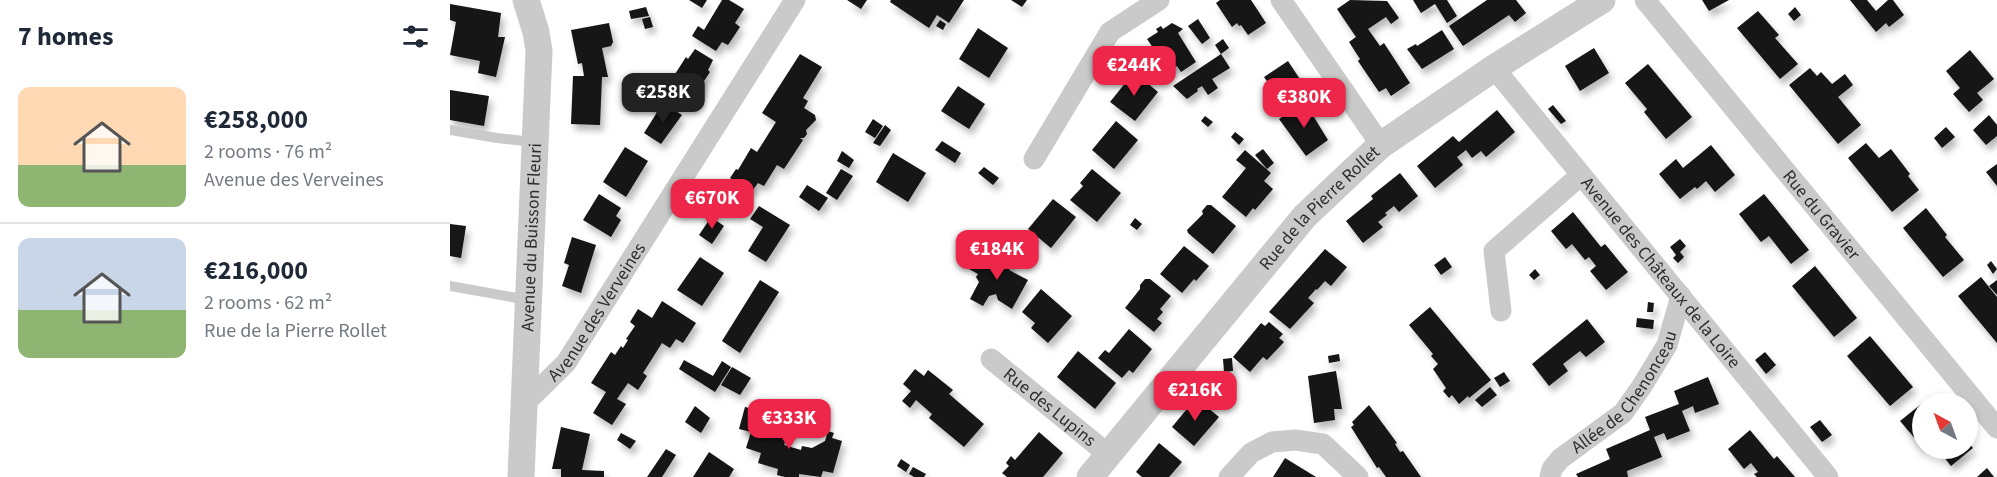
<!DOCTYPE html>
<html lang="en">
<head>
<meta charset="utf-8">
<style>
  body { margin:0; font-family:"Source Sans 3",sans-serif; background:#f2f2f3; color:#1f2937; height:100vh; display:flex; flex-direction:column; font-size:22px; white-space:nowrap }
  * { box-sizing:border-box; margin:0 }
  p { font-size:20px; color:#747a83 }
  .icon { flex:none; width:33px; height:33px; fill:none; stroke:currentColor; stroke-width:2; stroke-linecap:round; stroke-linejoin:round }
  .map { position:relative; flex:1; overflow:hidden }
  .details { display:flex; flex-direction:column; background:#fff; width:450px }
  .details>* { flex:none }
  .needle { width:39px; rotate:319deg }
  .tools { position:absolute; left:1462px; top:393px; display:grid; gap:12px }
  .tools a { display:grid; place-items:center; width:66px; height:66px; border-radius:50%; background:#fff; box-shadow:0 3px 9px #0003; font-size:30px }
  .price { position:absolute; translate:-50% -51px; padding:0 14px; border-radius:12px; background:#ed264a; color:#fff; font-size:20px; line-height:39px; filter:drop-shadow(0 2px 3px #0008) }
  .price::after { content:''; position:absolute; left:50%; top:36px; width:18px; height:14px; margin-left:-9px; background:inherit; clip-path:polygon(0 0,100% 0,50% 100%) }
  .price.current { background:#222; color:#fff }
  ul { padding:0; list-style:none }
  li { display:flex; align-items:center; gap:18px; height:150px; padding:0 18px }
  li+li { border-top:2px solid #e0e1e3 }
  li span { display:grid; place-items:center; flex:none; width:168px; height:120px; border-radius:12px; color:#555 }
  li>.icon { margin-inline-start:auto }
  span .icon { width:72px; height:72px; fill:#fffc; stroke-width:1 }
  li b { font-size:26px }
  h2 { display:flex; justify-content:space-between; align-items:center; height:72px; padding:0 18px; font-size:26px }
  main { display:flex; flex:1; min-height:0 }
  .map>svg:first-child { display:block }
  .building { fill:#141414; filter:url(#shadow) }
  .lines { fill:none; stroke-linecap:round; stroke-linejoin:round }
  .service { stroke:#cacaca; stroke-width:10 }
  .minor { stroke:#cacaca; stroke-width:21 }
  .tertiary { stroke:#cacaca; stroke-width:27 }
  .labels { text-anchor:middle; stroke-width:6; stroke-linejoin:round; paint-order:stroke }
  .street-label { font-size:18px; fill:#2d2d2d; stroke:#fff }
</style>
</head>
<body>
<main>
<section class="details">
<h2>7 homes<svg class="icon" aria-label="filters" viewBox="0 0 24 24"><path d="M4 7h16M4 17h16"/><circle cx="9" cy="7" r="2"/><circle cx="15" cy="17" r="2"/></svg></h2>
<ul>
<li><span style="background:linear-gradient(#ffd9b3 65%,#8fb573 0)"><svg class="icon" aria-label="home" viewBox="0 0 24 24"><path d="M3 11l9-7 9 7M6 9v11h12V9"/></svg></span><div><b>€258,000</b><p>2 rooms · 76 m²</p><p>Avenue des Verveines</p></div></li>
<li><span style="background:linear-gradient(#c9d6e8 60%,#8fb573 0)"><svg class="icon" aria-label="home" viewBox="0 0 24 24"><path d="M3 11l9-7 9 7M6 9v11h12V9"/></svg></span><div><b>€216,000</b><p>2 rooms · 62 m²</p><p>Rue de la Pierre Rollet</p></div></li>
</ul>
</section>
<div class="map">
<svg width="1547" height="477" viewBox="0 0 1547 477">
  <defs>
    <filter id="shadow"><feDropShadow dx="3.5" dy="6" stdDeviation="3" flood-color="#0004"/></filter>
  </defs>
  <rect width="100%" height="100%" fill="#fff"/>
  <path class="building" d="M239 0H257L252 8Z
    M272 0H279L294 9 285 23 290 27 278 45 272 42 266 51 242 36 248 26 254 30Z
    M397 0H417L411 9Z
    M441 0H514L499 23 487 15 479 28 440 2Z
    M561 0H577L572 7Z
    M770 0H801L816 23 798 35 791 25 789 26 787 23 782 27 766 3Z
    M900 0 937 1 949 18 941 24 936 17 918 29 930 46 934 43 960 83 941 96 936 88 929 92 908 61 910 59 899 42 906 37 887 9Z
    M963 0H997L1007 16 997 23 985 4 971 13Z
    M1037 0H1066L1076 13 1065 22 1059 15 1013 46 999 26Z
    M1252 0H1279L1259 11Z
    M1400 0H1417L1426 11 1438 0H1443L1454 15 1439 27 1436 23 1426 32Z
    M0 4 51 13 48 37H55L46 77 28 73 30 61 0 55 6 22 0 20Z
    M196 7 199 16 181 19 179 11Z
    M1345 7 1351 15 1344 21 1338 14Z
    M1308 11 1329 35 1325 38 1348 64 1330 79 1287 28Z
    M200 17 203 27 195 29 192 19Z
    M748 19 760 38 752 44 738 26Z
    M490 20 496 24 493 30 486 26Z
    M159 23 163 42 161 46 152 48 158 77H152L150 125 121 124 123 76H134L132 63 128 64 121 30Z
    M722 23 733 29 728 33 746 62 731 72 727 66 719 71 697 39 708 32 706 29 711 26 713 29Z
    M528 28 558 48 539 78 509 59Z
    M992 30 1004 49 972 69 957 49 966 44 967 46Z
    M773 39 779 48 771 54 765 45Z
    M1144 48 1159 73 1130 91 1115 66Z
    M245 49 263 60 258 70 260 72 252 84 254 86 244 101 218 85 236 57 238 59Z
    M1520 50 1544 79 1527 93 1533 100 1519 112 1503 94 1510 88 1496 71Z
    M350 54 372 67 353 98 358 101 354 108 365 115 366 120 356 130 357 134 354 138H350L353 140 334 169 327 165 314 186 308 183 302 191 280 178 286 169 288 170 301 148 307 152 326 122 312 113Z
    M771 54 780 68 762 79 768 88 758 95 752 86 747 89 748 91 737 99 723 86Z
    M838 61 857 90 834 105 814 77Z
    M1198 64 1242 117 1216 139 1194 112 1197 109 1175 83Z
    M1360 68 1367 76 1371 72 1382 84 1395 74 1403 85 1388 97 1411 125 1388 144 1339 85Z
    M684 72 708 92 685 121 660 102Z
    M508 86 535 104 519 129 491 111Z
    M0 90 39 96 34 126 0 120Z
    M213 103 232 115 211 144 194 133Z
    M851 104 856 112 859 109 878 140 856 156 829 119Z
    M1103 105 1116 121 1111 124 1098 109Z
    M1047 110 1065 132 1036 157 1031 151 1022 158 1016 150 1007 157 1013 165 985 188 967 166 1003 136 1009 142Z
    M1539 115 1547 125V136L1536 145 1523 130Z
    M755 116 763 122 758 127 751 121Z
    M423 119 433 126 425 138 415 132Z
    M666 121 688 140 664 169 642 150Z
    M435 125 441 130 430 146 423 143Z
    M1496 127 1505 137 1492 148 1484 138Z
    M785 132 794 139 789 145 781 137Z
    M492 141 511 153 505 163 485 150Z
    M1416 143 1429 158 1441 149 1460 174 1458 176 1469 190 1442 212 1398 158Z
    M1261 145 1285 175 1265 192 1256 181 1247 189 1245 187 1230 199 1209 174 1226 159 1233 168Z
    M175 147 198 161 176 197 153 182Z
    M813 149 824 163 817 169 805 155Z
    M795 150 821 173 814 181 823 189 805 210 803 208 796 217 772 197 796 168 786 160Z
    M392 151 404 160 399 168 387 161Z
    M443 153 476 173 458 202 426 182Z
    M1547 164V186L1536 172Z
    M534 167 549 178 543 185 528 173Z
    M391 169 403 176 387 200 376 193Z
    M642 169 671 193 647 222 620 200 633 186 630 183Z
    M950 173 968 196 949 212 944 206 935 213 937 215 928 222 933 227 913 243 896 221 923 199 921 196Z
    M357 185 378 198 369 211 349 197Z
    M149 194 171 208 166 216 171 220 161 237 133 220Z
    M1314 194 1359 250 1341 264 1319 236 1311 242 1289 214Z
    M603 199 626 217 601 248 578 229Z
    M757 205H761L786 226 763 254 738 233 737 230 753 214 752 211Z
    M309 206 340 225 316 262 298 251 313 227 300 219Z
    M1476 208 1497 235 1495 237 1514 260 1493 277 1453 228Z
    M1123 212 1151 247 1155 244 1178 272 1156 290 1140 271 1146 266 1139 257 1135 260 1122 244 1116 249 1101 231Z
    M261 217 274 226 262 244 249 235Z
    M685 218 692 224 687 230 680 225Z
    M0 224 16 226 11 258 0 256Z
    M122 237 146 245 131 293 112 286 119 265 114 263Z
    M1230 239 1236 246 1230 252 1234 257 1228 263 1223 258 1226 255 1220 247Z
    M734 246 759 266 746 281 744 279 732 293 710 274Z
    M875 249 897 267 881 286 875 281 867 290 866 289 858 298 864 303 840 329 819 312Z
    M545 253 563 263 559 270 578 280 562 309 548 300 546 294 539 296 533 306 520 299 529 282 526 277 528 274 519 269 526 257 539 265Z
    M250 257 274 273 252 306 227 290Z
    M995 257 1002 267 991 275 984 265Z
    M1541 261 1547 269 1543 274 1537 265Z
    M1365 266 1407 318 1384 337 1342 286Z
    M1085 269 1090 275 1084 280 1079 275Z
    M1531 277 1547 297V343L1508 296Z
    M695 279H700L721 296 710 309 713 312 707 319 712 323 704 332 675 308 690 289V285Z
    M310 280 329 292 290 353 272 341Z
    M1547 280V295L1539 286Z
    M591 289 622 316 598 343 581 328 585 323 572 312Z
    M212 301 246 323 233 343 226 339 220 348 212 343 193 373 197 376 188 390 178 383 167 399 176 404 162 425 143 413 156 392 141 383 161 352 165 355 171 346 173 348 178 340 176 339 185 326 180 322 188 309 202 318Z
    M1198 302 1204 303 1203 312H1197Z
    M980 307 1041 380 1019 398 1018 396 1009 404 1002 395 999 398 993 391 996 388 983 369 988 364 981 356 983 354 959 325Z
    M1187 318 1204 320 1203 329 1186 327Z
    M1137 319 1155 342 1136 357 1130 351 1113 364 1118 371 1099 386 1082 364Z
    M819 322 833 334 829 338 834 342 817 360 813 357 800 372 783 357 811 323 815 326Z
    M679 329 702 349 683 373 679 370 672 378 648 358 655 350 659 353Z
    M1420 336 1463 387 1440 406 1397 356Z
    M628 351 666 383 645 409 607 377Z
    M1315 352 1326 365 1316 374 1305 360Z
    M889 354 890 361 879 363 878 356Z
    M782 358 783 371 774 372 773 359Z
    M234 360 263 376 272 361 281 367 265 392 229 369Z
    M282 367 301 378 290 395 271 385Z
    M465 369 474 376 478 370 503 390 499 394 534 424 514 447 479 418 482 414 466 400 460 408 452 401 461 391 453 384Z
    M886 371 892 409H884L885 420 864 423 858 376Z
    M1054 372 1060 381 1050 387 1044 378Z
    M1258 377 1269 404 1245 413 1243 406 1232 411 1240 431 1217 440 1214 433 1204 437 1212 457 1177 471 1178 477H1128L1126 474 1160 459 1156 449 1200 430 1195 417 1229 404 1224 391Z
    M1040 387 1047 395 1032 407 1025 400Z
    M1480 397 1485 404H1473V448L1450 421Z
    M746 398 769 417 744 446 722 427Z
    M919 405 947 443 945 444 950 452 953 451 971 477H936L929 467 927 468 901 427 904 425 902 422Z
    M245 406 260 418 251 433 235 422Z
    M295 407 307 410 304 422 338 432 334 445 351 450 352 446 362 448 375 441 378 431 384 433 382 438 392 441 383 473 373 471 371 477 349 474V477H335L327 475 328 469 308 463 311 453 296 448 301 432 289 429Z
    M1370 420 1382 435 1372 442 1360 427Z
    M111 427 140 434 132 470 154 471V477H111V469H102Z
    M1300 430 1324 459 1327 456 1345 477H1307L1304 474 1308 472 1301 463 1294 469 1278 449Z
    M589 432 613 453 593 477H557L552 473 559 466 556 463 561 456 565 460Z
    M171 433 186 441 180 449 167 440Z
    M1518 442 1523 448 1501 466 1487 448H1518Z
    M709 443 732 462 719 477H692L686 472Z
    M216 449 226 455 212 477H197Z
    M259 452 284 469 279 477H243Z
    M835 458 866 477H823Z
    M451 459 460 465 456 472 447 466Z
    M463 467 476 474 474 477H464L459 474Z
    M1537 468 1544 477H1527Z"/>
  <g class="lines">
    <path class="service" d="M0 130 47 138 84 142
      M0 286 78 300"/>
    <g class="minor">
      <path d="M831 0 931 145"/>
      <path id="s1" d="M1195 0 1547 428"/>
      <path id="s2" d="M1044 68 1378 477"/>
      <path d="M584 159 660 32 709 0"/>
      <path d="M1051 311 1044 251 1131 175"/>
      <path id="s3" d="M541 359 659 455"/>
      <path id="s4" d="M74 404 116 363 345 0"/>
      <path d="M779 477 801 453 822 442 845 440 873 444 908 477"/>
      <path id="s5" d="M1100 477 1102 469 1110 459 1173 413 1192 386 1217 345 1231 296"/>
    </g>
    <g class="tertiary">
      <path id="s6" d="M71 477 89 51 86 32 76 0"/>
      <path id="s7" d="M640 477 855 216 907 167 931 145 1044 68 1152 0"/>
    </g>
  </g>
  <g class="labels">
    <g class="street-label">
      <text dy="6" stroke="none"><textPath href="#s7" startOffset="354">Rue de la Pierre Rollet</textPath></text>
      <text dy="6" stroke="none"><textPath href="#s1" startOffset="278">Rue du Gravier</textPath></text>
      <text dy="6" stroke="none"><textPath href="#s6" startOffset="240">Avenue du Buisson Fleuri</textPath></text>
      <text dy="6" stroke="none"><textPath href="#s2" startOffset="264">Avenue des Châteaux de la Loire</textPath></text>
      <text dy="6" stroke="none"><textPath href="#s4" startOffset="118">Avenue des Verveines</textPath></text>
      <text dy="6" stroke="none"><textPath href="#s5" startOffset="116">Allée de Chenonceau</textPath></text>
      <text dy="6" stroke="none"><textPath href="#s3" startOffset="76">Rue des Lupins</textPath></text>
    </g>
  </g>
</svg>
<div class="tools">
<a><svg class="needle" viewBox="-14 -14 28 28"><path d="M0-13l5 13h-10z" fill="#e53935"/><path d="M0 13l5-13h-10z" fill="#747a83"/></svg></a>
</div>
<b class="price" style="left:684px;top:97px">€244K</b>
<b class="price current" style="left:213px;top:124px">€258K</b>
<b class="price" style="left:854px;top:129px">€380K</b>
<b class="price" style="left:262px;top:230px">€670K</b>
<b class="price" style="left:547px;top:281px">€184K</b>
<b class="price" style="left:745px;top:422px">€216K</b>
<b class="price" style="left:339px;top:450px">€333K</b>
</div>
</main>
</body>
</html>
